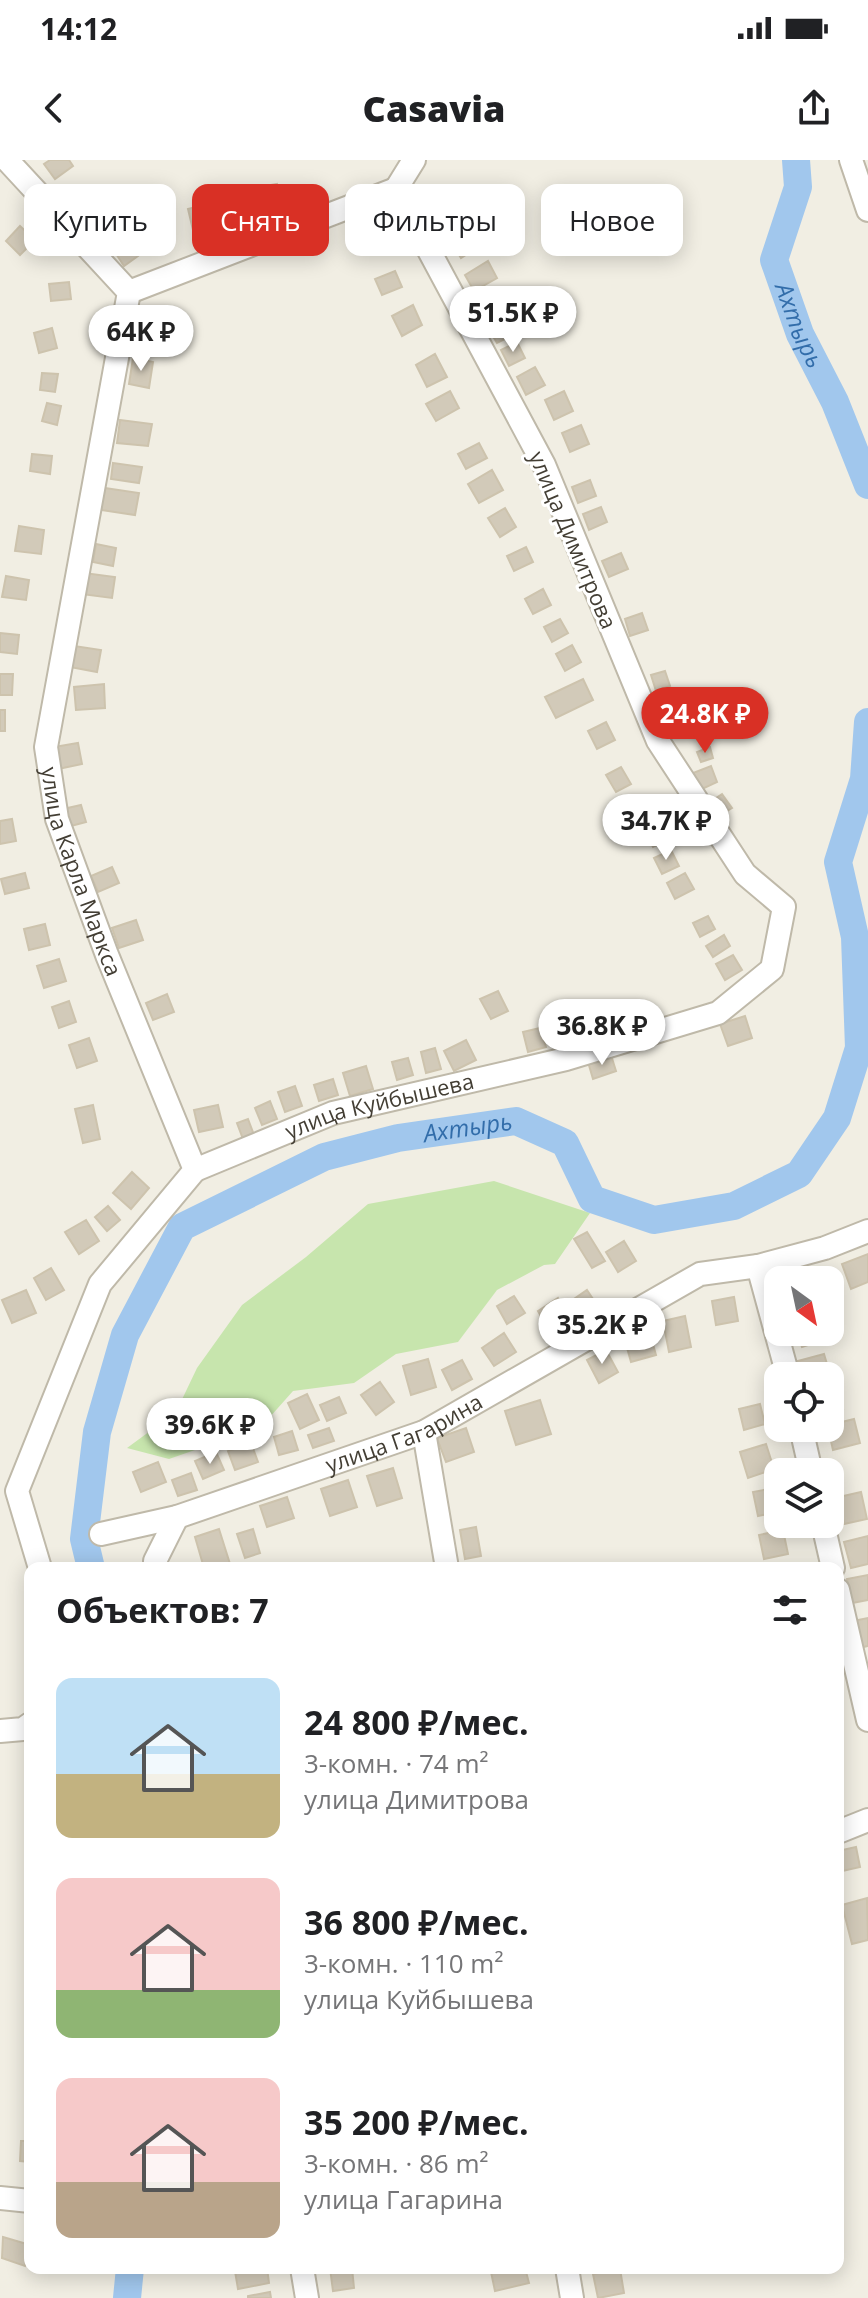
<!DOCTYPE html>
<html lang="ru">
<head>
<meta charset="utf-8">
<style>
  body { margin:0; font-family:"Open Sans",sans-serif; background:#f2f2f2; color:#202124; height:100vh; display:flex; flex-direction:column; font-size:30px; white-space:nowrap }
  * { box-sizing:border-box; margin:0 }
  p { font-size:26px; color:#757577 }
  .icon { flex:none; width:44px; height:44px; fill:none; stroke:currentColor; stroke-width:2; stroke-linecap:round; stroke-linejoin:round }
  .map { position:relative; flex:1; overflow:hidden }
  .sheet { position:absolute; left:24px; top:1402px; width:820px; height:712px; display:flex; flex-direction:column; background:#fff; border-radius:16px; box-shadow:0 4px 20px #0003 }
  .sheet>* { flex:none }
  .banner { position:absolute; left:24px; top:24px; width:820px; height:72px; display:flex; gap:16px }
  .needle { width:52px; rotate:147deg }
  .tools { position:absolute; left:764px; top:1106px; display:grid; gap:16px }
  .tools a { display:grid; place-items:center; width:80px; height:80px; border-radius:16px; background:#fff; box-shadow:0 4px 20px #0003; font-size:40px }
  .price { position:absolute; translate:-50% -68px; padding:0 18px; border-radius:28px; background:#fff; color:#222; font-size:26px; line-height:52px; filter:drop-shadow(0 2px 4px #0008) }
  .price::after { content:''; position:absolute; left:50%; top:48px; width:24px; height:18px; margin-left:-12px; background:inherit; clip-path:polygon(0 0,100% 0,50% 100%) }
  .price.active { background:#d93025; color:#fff }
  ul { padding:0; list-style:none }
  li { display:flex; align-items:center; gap:24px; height:200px; padding:0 32px }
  li span { display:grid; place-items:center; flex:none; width:224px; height:160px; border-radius:16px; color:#555 }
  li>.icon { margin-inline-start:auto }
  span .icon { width:96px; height:96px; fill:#fffc; stroke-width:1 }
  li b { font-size:34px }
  h2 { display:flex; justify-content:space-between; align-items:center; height:96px; padding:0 32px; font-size:34px }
  .tag { padding:0 28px; border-radius:16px; background:#fff; box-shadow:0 4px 20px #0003; font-size:28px; line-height:72px }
  .tag.active { background:#d93025; color:#fff }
  .status { display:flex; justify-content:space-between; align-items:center; height:56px; padding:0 40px; background:#fff; direction:ltr }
  .status svg { height:22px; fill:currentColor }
  header { display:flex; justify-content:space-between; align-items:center; height:104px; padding:0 32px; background:#fff; font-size:36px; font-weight:800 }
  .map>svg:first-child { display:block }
  .green { fill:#c7e5ad }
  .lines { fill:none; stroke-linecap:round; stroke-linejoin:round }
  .river { stroke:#a1c7ed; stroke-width:28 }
  .building { fill:#d2cab9; stroke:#cdc3ad; stroke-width:2 }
  .minor-casing { stroke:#bfb9a9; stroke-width:26 }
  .minor { stroke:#fff; stroke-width:22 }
  .labels { text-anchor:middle; stroke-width:6; stroke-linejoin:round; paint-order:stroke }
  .street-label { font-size:22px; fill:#433e34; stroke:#fff }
  .water-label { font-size:24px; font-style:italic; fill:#326daa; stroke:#fff }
</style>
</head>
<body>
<div class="status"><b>14:12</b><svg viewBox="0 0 49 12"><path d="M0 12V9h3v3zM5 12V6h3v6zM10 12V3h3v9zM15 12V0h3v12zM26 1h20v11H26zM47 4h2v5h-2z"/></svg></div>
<header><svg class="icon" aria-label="back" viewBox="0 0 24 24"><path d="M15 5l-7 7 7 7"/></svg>Casavia<svg class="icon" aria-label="share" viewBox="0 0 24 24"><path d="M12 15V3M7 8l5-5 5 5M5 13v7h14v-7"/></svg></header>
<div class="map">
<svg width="868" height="2138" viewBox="0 0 868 2138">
  <rect width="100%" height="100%" fill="#f1eee3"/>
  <path class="green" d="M494 1021 590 1053 555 1104 544 1105 497 1130 458 1182 396 1194 354 1223 293 1231 261 1267 169 1299 127 1288 176 1252 197 1208 242 1145 306 1097 368 1044Z"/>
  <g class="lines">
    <g class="river">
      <path id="s1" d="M796 0 798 27 774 100 800 174 835 242 868 325"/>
      <path id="s2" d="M91 1408 84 1379 97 1272 125 1175 182 1067 324 997 398 978 516 961 565 983 592 1039 654 1060 734 1046 799 1014 837 958 859 888 855 777 838 702 864 619 868 562"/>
      <path d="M127 2138 130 2108"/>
    </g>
  </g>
  <path class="building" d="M50 0H69L73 6 55 19 44 4Z
    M277 24 281 44 263 48 259 27Z
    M204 45 209 66 193 70 188 49Z
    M447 52 457 68 444 76 434 60Z
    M20 66 35 80 20 95 6 81Z
    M469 73 478 87 461 98 452 83Z
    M128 80 138 96 124 106 113 89Z
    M488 101 497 118 474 131 465 115Z
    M395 111 402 127 382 135 375 119Z
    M69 122 71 139 51 141 49 124Z
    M413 145 422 165 402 176 392 156Z
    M138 146 158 148 154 176 134 173Z
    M506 162 513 175 497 183 490 171Z
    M52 168 57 188 39 193 34 173Z
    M517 182 525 198 509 206 501 190Z
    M435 194 447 217 427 227 416 205Z
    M133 198 153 202 149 228 129 224Z
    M535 207 545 225 526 235 517 217Z
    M42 213 58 214 55 232 40 230Z
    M450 231 459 248 436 261 426 244Z
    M564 231 573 251 554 260 545 240Z
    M47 243 61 246 57 265 42 261Z
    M120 260 152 264 148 286 117 283Z
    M581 265 589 284 570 292 562 273Z
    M479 283 487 298 466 309 458 294Z
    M32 294 52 296 50 314 30 311Z
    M113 303 142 307 139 323 111 319Z
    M492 310 503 330 479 343 468 324Z
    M590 320 596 336 578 343 572 327Z
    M105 328 139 333 135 355 101 350Z
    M601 347 607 362 589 370 583 354Z
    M505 348 516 367 500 377 488 358Z
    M19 366 44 370 41 394 15 391Z
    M96 384 116 388 113 406 93 402Z
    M526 387 533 402 514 411 507 396Z
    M621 393 628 409 609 417 602 401Z
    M84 413 115 417 112 438 81 434Z
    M6 416 29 420 26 440 2 437Z
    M543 429 551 445 533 454 525 439Z
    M642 453 648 470 630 476 625 459Z
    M560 459 568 473 552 482 544 467Z
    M0 473 19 475 17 494 0 492Z
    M572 485 581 502 565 511 556 494Z
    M74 486 101 490 97 512 70 507Z
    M665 511 670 526 656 531 651 515Z
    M0 514H13L12 535H0Z
    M583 519 593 540 556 558 545 537Z
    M104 524 105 548 76 550 74 527Z
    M679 547 684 564 667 569 662 552Z
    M0 550H5V571H0Z
    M606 562 615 580 597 589 588 571Z
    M78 583 82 604 58 609 54 587Z
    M710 587 713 598 701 602 697 592Z
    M711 606 717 622 700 630 693 613Z
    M621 607 631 624 616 632 606 615Z
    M722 634 732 648 719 656 710 642Z
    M650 644 658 661 641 669 633 652Z
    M81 645 86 662 67 667 63 649Z
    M12 659 16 681 0 684V661Z
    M666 662 673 677 653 687 645 671Z
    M671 690 679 706 662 714 654 698Z
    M112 707 119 723 98 732 91 716Z
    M25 713 29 728 5 734 1 719Z
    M685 713 694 729 675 739 667 723Z
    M708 756 715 769 700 777 693 763Z
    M136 760 143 780 119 788 112 768Z
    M45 764 50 785 29 790 24 769Z
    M724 775 730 786 713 797 706 786Z
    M733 795 742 810 725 820 716 804Z
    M59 799 66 821 44 828 37 806Z
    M498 831 508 851 491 859 480 839Z
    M167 834 174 852 153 860 146 843Z
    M69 841 76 862 59 868 52 847Z
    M745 856 752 878 728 886 720 864Z
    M540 868 546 887 528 892 523 872Z
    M89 878 97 901 77 908 69 885Z
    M466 880 476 900 454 911 444 891Z
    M435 888 441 909 426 913 421 892Z
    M611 895 616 911 593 919 588 902Z
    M408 898 413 915 397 920 392 902Z
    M366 906 373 929 350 936 343 913Z
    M333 919 338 935 319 941 314 925Z
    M295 926 302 946 285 952 278 932Z
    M270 941 277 959 262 965 255 948Z
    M93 945 100 979 83 983 75 949Z
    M218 945 223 967 199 972 194 950Z
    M248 959 254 975 243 979 237 963Z
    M132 1012 149 1028 131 1049 113 1033Z
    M108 1046 120 1060 107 1071 95 1057Z
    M86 1060 99 1081 79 1094 65 1072Z
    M587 1072 605 1101 592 1108 574 1079Z
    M624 1081 636 1101 618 1112 606 1092Z
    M868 1094V1122L851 1129 842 1104Z
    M51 1108 64 1130 46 1140 34 1118Z
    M26 1130 36 1153 12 1163 2 1140Z
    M587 1130 599 1148 582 1159 571 1141Z
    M514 1136 525 1153 507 1164 497 1146Z
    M734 1137 738 1161 716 1165 712 1141Z
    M558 1138 571 1159 550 1172 538 1151Z
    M685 1156 691 1187 669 1192 663 1161Z
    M649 1170 656 1195 631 1202 624 1177Z
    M797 1172H817L820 1181 802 1187Z
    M504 1173 516 1192 494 1206 482 1188Z
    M606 1190 618 1212 599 1223 587 1200Z
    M824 1194 832 1221H830V1216H802L798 1201Z
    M428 1199 436 1227 411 1235 403 1206Z
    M462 1200 472 1219 452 1230 442 1210Z
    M380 1222 394 1242 376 1255 361 1235Z
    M837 1227 843 1249 830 1252V1229Z
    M307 1234 319 1260 300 1269 288 1243Z
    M339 1237 346 1253 327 1261 320 1245Z
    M540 1240 551 1274 516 1285 505 1251Z
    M760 1244 765 1264 744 1270 739 1249Z
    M854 1259 860 1283 833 1290 828 1268 830 1265Z
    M329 1268 334 1281 313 1288 308 1275Z
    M466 1268 474 1292 446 1302 437 1278Z
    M292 1271 298 1290 279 1295 274 1277Z
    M251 1283 258 1302 235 1310 228 1291Z
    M766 1284 774 1309 748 1318 740 1292Z
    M216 1292 224 1310 203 1319 195 1301Z
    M158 1302 166 1322 141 1332 133 1312Z
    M393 1308 402 1338 377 1346 367 1316Z
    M191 1313 197 1330 178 1336 172 1320Z
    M348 1320 357 1347 330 1356 321 1329Z
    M774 1328 778 1352 758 1356 753 1332Z
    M861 1332 867 1359 844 1364 839 1337Z
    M287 1337 294 1358 267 1367 260 1346Z
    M476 1367 481 1396 465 1399 460 1370Z
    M219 1369 230 1404 204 1408 195 1377Z
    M253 1369 260 1393 245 1398 237 1374Z
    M783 1370 788 1394 764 1399 759 1375Z
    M868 1376V1404L851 1408 844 1382Z
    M868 1415V1440L852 1443 847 1419Z
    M868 1458V1486L859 1488 853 1461Z
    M856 1687 860 1707 838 1712V1691Z
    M867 1738 868 1780 852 1784 842 1745Z
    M21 1981H30V2002L20 2001Z
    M3 2077 30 2085 25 2106 2 2098Z
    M252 2108H267L269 2123 238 2129 235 2111Z
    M330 2108H352L354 2128 333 2131Z
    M505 2108H525L529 2123 495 2131 491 2112Z
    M620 2109 624 2133 598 2138 593 2114Z
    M270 2132 271 2138H248V2136Z"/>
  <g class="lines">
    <defs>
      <g id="minor">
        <path id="s3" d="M7 0 129 132 46 587 57 659 107 795 195 1010 100 1124 17 1331 40 1408"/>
        <path d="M851 0 868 50"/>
        <path d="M129 132 396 29"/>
        <path id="s4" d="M195 1010 333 953 566 899 718 853 772 809 784 747 745 714 658 581 544 305 396 29 414 0"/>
        <path d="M758 1106 788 1216"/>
        <path d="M801 1268 811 1312"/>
        <path d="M424 1272 447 1408"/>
        <path d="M823 1364 833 1408"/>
        <path id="s5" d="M101 1374 177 1357 424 1272 700 1114 758 1106 825 1088 868 1071"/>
        <path d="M156 1408 155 1401 177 1357"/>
        <path d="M838 1430 868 1560"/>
        <path d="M0 1571 23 1569 30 1564"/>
        <path d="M838 1672 868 1660"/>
        <path d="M0 2038 30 2041"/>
        <path d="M302 2108 307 2138"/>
        <path d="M567 2108 572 2138"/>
      </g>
    </defs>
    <use href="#minor" class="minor-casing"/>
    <use href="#minor" class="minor"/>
  </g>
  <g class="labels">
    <g class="street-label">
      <text transform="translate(573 380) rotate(67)" y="8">улица Димитрова</text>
      <text dy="8" stroke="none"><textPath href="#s3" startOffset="772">улица Карла Маркса</textPath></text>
      <text dy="8" stroke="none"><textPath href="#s4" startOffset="196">улица Куйбышева</textPath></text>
      <text dy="8" stroke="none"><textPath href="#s5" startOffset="320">улица Гагарина</textPath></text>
    </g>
    <g class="water-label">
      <text dy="8" stroke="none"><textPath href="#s1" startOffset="174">Ахтырь</textPath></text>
      <text dy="8" stroke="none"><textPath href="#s2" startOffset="666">Ахтырь</textPath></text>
    </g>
  </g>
</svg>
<div class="tools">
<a><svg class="needle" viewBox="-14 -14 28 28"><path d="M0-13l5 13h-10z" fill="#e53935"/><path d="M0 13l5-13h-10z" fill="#757577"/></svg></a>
<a><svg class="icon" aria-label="locate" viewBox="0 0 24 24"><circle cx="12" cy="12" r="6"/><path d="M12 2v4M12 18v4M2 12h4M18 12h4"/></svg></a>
<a><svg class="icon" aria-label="layers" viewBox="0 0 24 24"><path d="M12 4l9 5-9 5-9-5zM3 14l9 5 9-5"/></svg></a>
</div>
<b class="price" style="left:513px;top:194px">51.5K ₽</b>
<b class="price" style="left:141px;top:213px">64K ₽</b>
<b class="price active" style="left:705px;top:595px">24.8K ₽</b>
<b class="price" style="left:666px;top:702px">34.7K ₽</b>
<b class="price" style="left:602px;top:907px">36.8K ₽</b>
<b class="price" style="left:602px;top:1206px">35.2K ₽</b>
<b class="price" style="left:210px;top:1306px">39.6K ₽</b>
<div class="banner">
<a class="tag">Купить</a>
<a class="tag active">Снять</a>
<a class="tag">Фильтры</a>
<a class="tag">Новое</a>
</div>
<section class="sheet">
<h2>Объектов: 7<svg class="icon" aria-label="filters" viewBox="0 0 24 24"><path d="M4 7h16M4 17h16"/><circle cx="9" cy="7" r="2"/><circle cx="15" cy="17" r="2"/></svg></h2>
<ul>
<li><span style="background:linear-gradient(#bfe0f5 60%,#c2b280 0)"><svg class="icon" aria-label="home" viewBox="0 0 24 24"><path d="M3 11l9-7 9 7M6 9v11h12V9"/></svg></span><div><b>24 800 ₽/мес.</b><p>3-комн. · 74 m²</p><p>улица Димитрова</p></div></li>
<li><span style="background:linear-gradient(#f6c9c9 70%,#8fb573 0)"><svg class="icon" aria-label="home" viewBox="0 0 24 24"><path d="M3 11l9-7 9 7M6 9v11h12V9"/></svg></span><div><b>36 800 ₽/мес.</b><p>3-комн. · 110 m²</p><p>улица Куйбышева</p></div></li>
<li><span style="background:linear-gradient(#f6c9c9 65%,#b9a48a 0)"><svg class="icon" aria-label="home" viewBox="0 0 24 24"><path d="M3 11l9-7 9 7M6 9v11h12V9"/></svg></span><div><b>35 200 ₽/мес.</b><p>3-комн. · 86 m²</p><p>улица Гагарина</p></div></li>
</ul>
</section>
</div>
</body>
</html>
